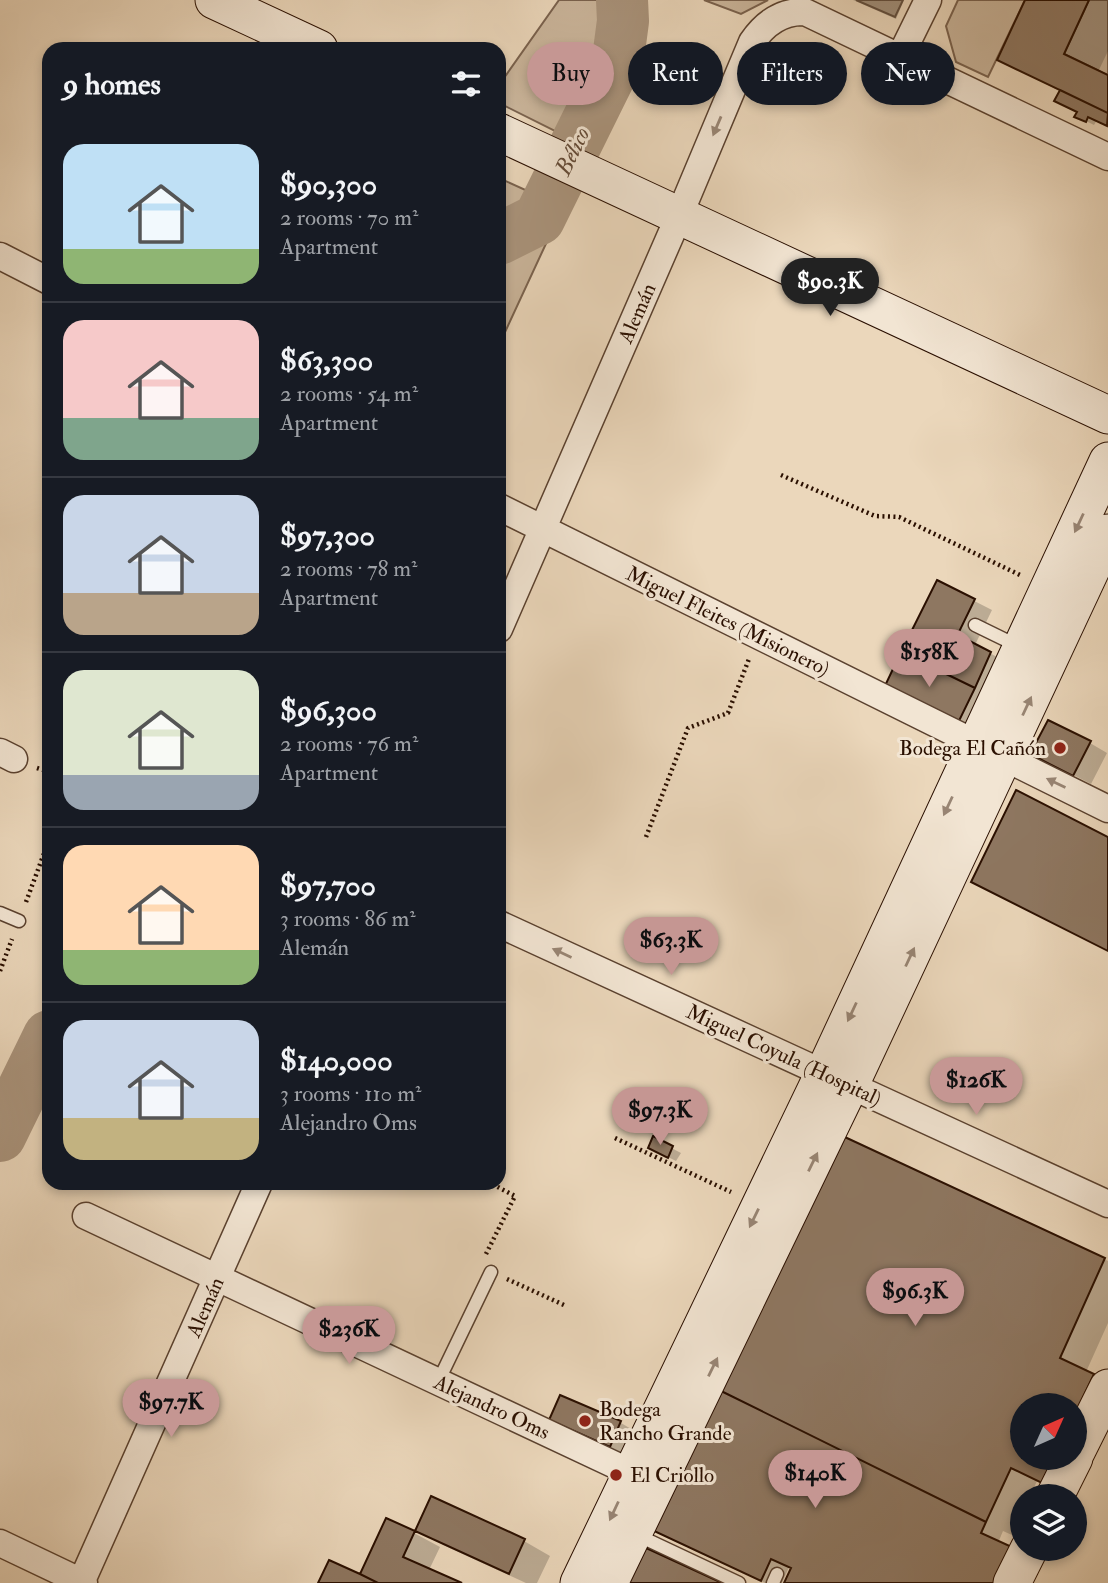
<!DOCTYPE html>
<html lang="en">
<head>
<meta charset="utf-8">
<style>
  body { margin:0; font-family:"IM FELL Double Pica",serif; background:#242831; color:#f1f3f6; height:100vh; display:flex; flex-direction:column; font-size:26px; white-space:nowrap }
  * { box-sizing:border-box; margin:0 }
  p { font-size:23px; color:#9ea1a6 }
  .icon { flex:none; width:38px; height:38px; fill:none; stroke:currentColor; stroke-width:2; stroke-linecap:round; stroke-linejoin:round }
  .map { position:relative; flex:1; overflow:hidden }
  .sheet { position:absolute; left:42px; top:42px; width:464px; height:1148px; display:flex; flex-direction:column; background:#171b24; border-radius:21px; box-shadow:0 4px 10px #0003 }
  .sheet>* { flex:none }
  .banner { position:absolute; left:527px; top:42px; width:476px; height:63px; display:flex; gap:14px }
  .needle { width:46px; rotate:45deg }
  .tools { position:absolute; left:1010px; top:1393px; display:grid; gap:14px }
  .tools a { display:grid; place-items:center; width:77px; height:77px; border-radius:50%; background:#171b24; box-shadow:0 4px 10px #0003; font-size:35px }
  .price { position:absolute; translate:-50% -60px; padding:0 16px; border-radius:24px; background:#c59692; color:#111; font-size:23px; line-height:46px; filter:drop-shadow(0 2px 4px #0008) }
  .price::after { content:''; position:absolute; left:50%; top:42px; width:21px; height:16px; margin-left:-10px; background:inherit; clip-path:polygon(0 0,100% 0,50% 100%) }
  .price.selected { background:#222; color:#fff }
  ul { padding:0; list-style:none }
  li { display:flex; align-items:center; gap:21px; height:175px; padding:0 21px }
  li+li { border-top:2px solid #363941 }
  li span { display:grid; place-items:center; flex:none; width:196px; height:140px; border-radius:21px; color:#555 }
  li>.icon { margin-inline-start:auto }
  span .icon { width:84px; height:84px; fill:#fffc; stroke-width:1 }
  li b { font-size:30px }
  h2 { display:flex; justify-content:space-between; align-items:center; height:84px; padding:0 21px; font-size:30px }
  .pill { padding:0 24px; border-radius:32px; background:#171b24; box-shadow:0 4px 10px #0003; font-size:24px; line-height:63px }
  .pill.selected { background:#c59692; color:#111 }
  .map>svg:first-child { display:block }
  .green { fill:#cab59b; stroke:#7a624e; stroke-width:2 }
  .shadow { fill:#0003; fill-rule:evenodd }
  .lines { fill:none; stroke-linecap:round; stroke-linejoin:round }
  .river { stroke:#a9937b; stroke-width:52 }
  .building { fill:#8e7761; stroke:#2a0f00; stroke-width:2 }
  .lane-casing { stroke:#5a412f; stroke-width:15 }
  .street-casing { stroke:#5a412f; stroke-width:29 }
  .secondary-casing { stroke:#2a0f00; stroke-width:39 }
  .path { stroke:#2a0f00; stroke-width:4.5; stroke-dasharray:2 3.5; stroke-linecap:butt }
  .lane { stroke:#f2e5d3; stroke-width:12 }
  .street { stroke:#f2e5d3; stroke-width:26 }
  .secondary { stroke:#f2e5d3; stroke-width:37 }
  .oneway { fill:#988574 }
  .poi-dot { fill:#8f2418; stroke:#f2e5d3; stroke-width:2.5 }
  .labels { text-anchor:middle; stroke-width:6; stroke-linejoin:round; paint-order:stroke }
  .street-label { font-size:21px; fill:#2a0f00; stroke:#f2e5d3 }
  .poi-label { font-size:21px; fill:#2a0f00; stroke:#f2e5d3; text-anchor:start }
  .water-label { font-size:23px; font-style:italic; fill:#634a37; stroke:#f2e5d3 }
</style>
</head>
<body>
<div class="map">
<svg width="1108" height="1583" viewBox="0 0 1108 1583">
  <rect width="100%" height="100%" fill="#ebd7bb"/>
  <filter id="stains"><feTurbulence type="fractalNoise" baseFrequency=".00286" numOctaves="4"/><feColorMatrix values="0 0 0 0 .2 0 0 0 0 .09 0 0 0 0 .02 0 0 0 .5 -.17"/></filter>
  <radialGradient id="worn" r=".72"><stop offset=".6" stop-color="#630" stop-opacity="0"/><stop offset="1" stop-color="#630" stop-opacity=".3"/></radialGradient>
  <path class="green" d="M559 0H647L641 71 591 149 499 103V85Z
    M704 0H768L741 14Z
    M856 0H903L895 17Z
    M958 0H1025L988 77 956 62 946 26Z
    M1089 0H1108V75L1064 54Z
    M499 178 563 207 499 345V177Z"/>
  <path class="shadow" d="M853 0H904L896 19Z
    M1027 0H1108V51L1098 72 1108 77V126L1097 120 1094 125 1084 120 1061 92 999 59Z
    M937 582 992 610 975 645 1008 663 975 733 903 699Z
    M1090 743 1107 753 1091 784 1050 763Z
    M654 1139 681 1153 676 1161 658 1152Z
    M1104 1259 1108 1261V1323L1086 1372 1108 1384 1069 1496 1037 1481 1030 1496H1022V1514L1012 1535 1003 1531 998 1543 786 1583 793 1569 789 1567 782 1583H765L655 1530ZM1022 1405H1074V1458H1022Z
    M561 1397 621 1423 638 1433 628 1456 568 1430Z
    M432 1499 524 1541 550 1556 537 1583H526L443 1545 417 1530Z
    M414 1533 440 1547 429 1570 457 1583H320L361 1577Z"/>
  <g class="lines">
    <path class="river" d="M499 239 539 219 618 59 623 21 622 0
      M0 1136 49 1036"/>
  </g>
  <path class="building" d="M1025 0H1089L1064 54 1108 75V113L997 60Z
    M1060 90 1108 113 1107 126 1088 117 1086 122 1074 117 1077 112 1054 101Z
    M937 580 975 599 940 671 901 652Z
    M958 635 991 652 975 688 940 671Z
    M901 652 975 688 957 725 883 690Z
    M1048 720 1091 741 1073 776 1030 754Z
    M1016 790 1108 837V951L971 882Z
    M834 1132 1105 1258 1060 1358 1094 1374 1074 1417V1405H1022V1458H1056L1044 1484 1011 1468 986 1522 717 1389Z
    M653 1136 673 1146 668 1158 648 1148Z
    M717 1389 986 1522 981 1533 1014 1548 998 1583H784L791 1568 771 1559 761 1581 652 1530Z
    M560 1395 621 1421 610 1447 549 1420Z
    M431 1496 525 1539 509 1574 415 1531Z
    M386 1518 415 1531 403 1557 462 1583H378L360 1574Z
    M644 1547 722 1583H627Z
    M329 1560 360 1574 378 1583H318Z"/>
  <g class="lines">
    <defs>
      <path id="lane" d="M975 625 1018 646
        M0 913 19 921
        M438 1382 491 1272
        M637 1535 739 1583
        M773 1583 777 1574"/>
      <path id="street" d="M900 57 928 0
        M0 256 49 281
        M499 507 1108 809
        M499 629 679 216 752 42C765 23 782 11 805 12L1108 157
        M0 752 14 759
        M499 924 1108 1204
        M86 1216 632 1473
        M0 1543 84 1583
        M81 1583 259 1183"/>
      <path id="secondary" d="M214 0 319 49
        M499 132 1108 415
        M1074 1456 1108 1388
        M1055 1496 1074 1458
        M579 1583 824 1073 1108 461
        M609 1583 850 1085 1108 533
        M1012 1583 1029 1549"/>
    </defs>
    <use href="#lane" class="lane-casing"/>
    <use href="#street" class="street-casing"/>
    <use href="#secondary" class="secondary-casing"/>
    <path class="path" d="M781 475 875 516 899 517 1020 575
      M37 768 49 772
      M646 837 688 728 728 713 749 659
      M26 902 49 840
      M0 971 12 939
      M615 1138 731 1192
      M486 1254 515 1196 490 1183
      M507 1279 564 1305"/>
    <use href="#lane" class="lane"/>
    <use href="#street" class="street"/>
    <use href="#secondary" class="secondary"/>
  </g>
  <defs><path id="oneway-solid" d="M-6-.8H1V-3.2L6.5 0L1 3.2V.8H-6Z" transform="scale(1.75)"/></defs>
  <g class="oneway">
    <use href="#oneway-solid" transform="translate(717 126) rotate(113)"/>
    <use href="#oneway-solid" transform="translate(1079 523) rotate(115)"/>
    <use href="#oneway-solid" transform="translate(1027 706) rotate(-65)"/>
    <use href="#oneway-solid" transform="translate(1056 783) rotate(-154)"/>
    <use href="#oneway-solid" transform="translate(948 806) rotate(115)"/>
    <use href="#oneway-solid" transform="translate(562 953) rotate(-155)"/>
    <use href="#oneway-solid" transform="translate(910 957) rotate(-65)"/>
    <use href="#oneway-solid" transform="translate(852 1012) rotate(115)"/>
    <use href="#oneway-solid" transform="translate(813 1162) rotate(-64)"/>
    <use href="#oneway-solid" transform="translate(754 1218) rotate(116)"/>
    <use href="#oneway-solid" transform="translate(713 1367) rotate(-64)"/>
    <use href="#oneway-solid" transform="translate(614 1511) rotate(115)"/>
  </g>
  <g class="poi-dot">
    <circle cx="1060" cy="748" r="7"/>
    <circle cx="585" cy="1421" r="7"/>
    <circle cx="616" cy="1475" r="7"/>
  </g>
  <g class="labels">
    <g class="street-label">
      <text transform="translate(637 313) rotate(-66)" y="7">Alemán</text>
      <text transform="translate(728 621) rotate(26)" y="7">Miguel Fleites (Misionero)</text>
      <text transform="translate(784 1055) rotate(25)" y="7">Miguel Coyula (Hospital)</text>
      <text transform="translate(205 1307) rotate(-66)" y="7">Alemán</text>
      <text transform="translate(492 1407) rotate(25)" y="7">Alejandro Oms</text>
    </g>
    <g class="poi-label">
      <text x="1046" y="755" text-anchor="end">Bodega El Cañón</text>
      <text x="599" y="1416">Bodega<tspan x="599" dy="24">Rancho Grande</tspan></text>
      <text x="630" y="1482">El Criollo</text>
    </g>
    <g class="water-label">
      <text transform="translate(572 151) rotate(-64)" y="8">Bélico</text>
    </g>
  </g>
  <rect width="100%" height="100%" filter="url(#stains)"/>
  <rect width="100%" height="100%" fill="url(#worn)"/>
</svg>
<div class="tools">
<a><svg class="needle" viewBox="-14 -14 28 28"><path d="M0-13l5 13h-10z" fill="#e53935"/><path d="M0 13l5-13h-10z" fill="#9ea1a6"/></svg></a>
<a><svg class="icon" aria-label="layers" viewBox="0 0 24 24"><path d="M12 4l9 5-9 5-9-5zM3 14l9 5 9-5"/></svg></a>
</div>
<b class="price selected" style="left:830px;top:318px">$90.3K</b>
<b class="price" style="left:929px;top:689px">$158K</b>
<b class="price" style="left:671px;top:977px">$63.3K</b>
<b class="price" style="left:976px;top:1117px">$126K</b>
<b class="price" style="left:660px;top:1147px">$97.3K</b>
<b class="price" style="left:915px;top:1328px">$96.3K</b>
<b class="price" style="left:349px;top:1366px">$236K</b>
<b class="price" style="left:171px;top:1439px">$97.7K</b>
<b class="price" style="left:815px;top:1510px">$140K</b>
<div class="banner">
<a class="pill selected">Buy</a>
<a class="pill">Rent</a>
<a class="pill">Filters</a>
<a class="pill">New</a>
</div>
<section class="sheet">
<h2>9 homes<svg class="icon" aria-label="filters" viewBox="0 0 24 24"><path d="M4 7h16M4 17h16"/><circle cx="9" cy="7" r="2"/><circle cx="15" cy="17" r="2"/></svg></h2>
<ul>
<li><span style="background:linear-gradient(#bfe0f5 75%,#8fb573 0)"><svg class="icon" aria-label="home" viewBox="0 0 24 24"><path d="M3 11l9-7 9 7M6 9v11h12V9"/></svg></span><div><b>$90,300</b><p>2 rooms · 70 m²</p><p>Apartment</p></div></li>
<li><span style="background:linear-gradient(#f6c9c9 70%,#7fa58c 0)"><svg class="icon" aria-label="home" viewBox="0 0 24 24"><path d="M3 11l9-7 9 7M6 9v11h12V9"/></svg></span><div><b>$63,300</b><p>2 rooms · 54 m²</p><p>Apartment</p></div></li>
<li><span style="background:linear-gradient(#c9d6e8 70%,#b9a48a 0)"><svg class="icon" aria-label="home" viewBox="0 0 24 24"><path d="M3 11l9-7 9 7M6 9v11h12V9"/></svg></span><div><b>$97,300</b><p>2 rooms · 78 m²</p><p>Apartment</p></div></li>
<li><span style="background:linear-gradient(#dfe7d0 75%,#9aa5b1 0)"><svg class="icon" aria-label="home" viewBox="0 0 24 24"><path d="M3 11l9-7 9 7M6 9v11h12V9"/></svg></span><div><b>$96,300</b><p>2 rooms · 76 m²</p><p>Apartment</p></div></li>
<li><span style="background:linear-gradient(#ffd9b3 75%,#8fb573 0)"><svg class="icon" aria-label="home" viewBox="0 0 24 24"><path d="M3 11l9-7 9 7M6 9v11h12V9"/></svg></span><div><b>$97,700</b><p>3 rooms · 86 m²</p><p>Alemán</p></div></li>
<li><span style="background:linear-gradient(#c9d6e8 70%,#c2b280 0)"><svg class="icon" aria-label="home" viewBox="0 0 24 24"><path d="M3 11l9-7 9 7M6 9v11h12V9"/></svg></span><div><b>$140,000</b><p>3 rooms · 110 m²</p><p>Alejandro Oms</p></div></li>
</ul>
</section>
</div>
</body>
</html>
